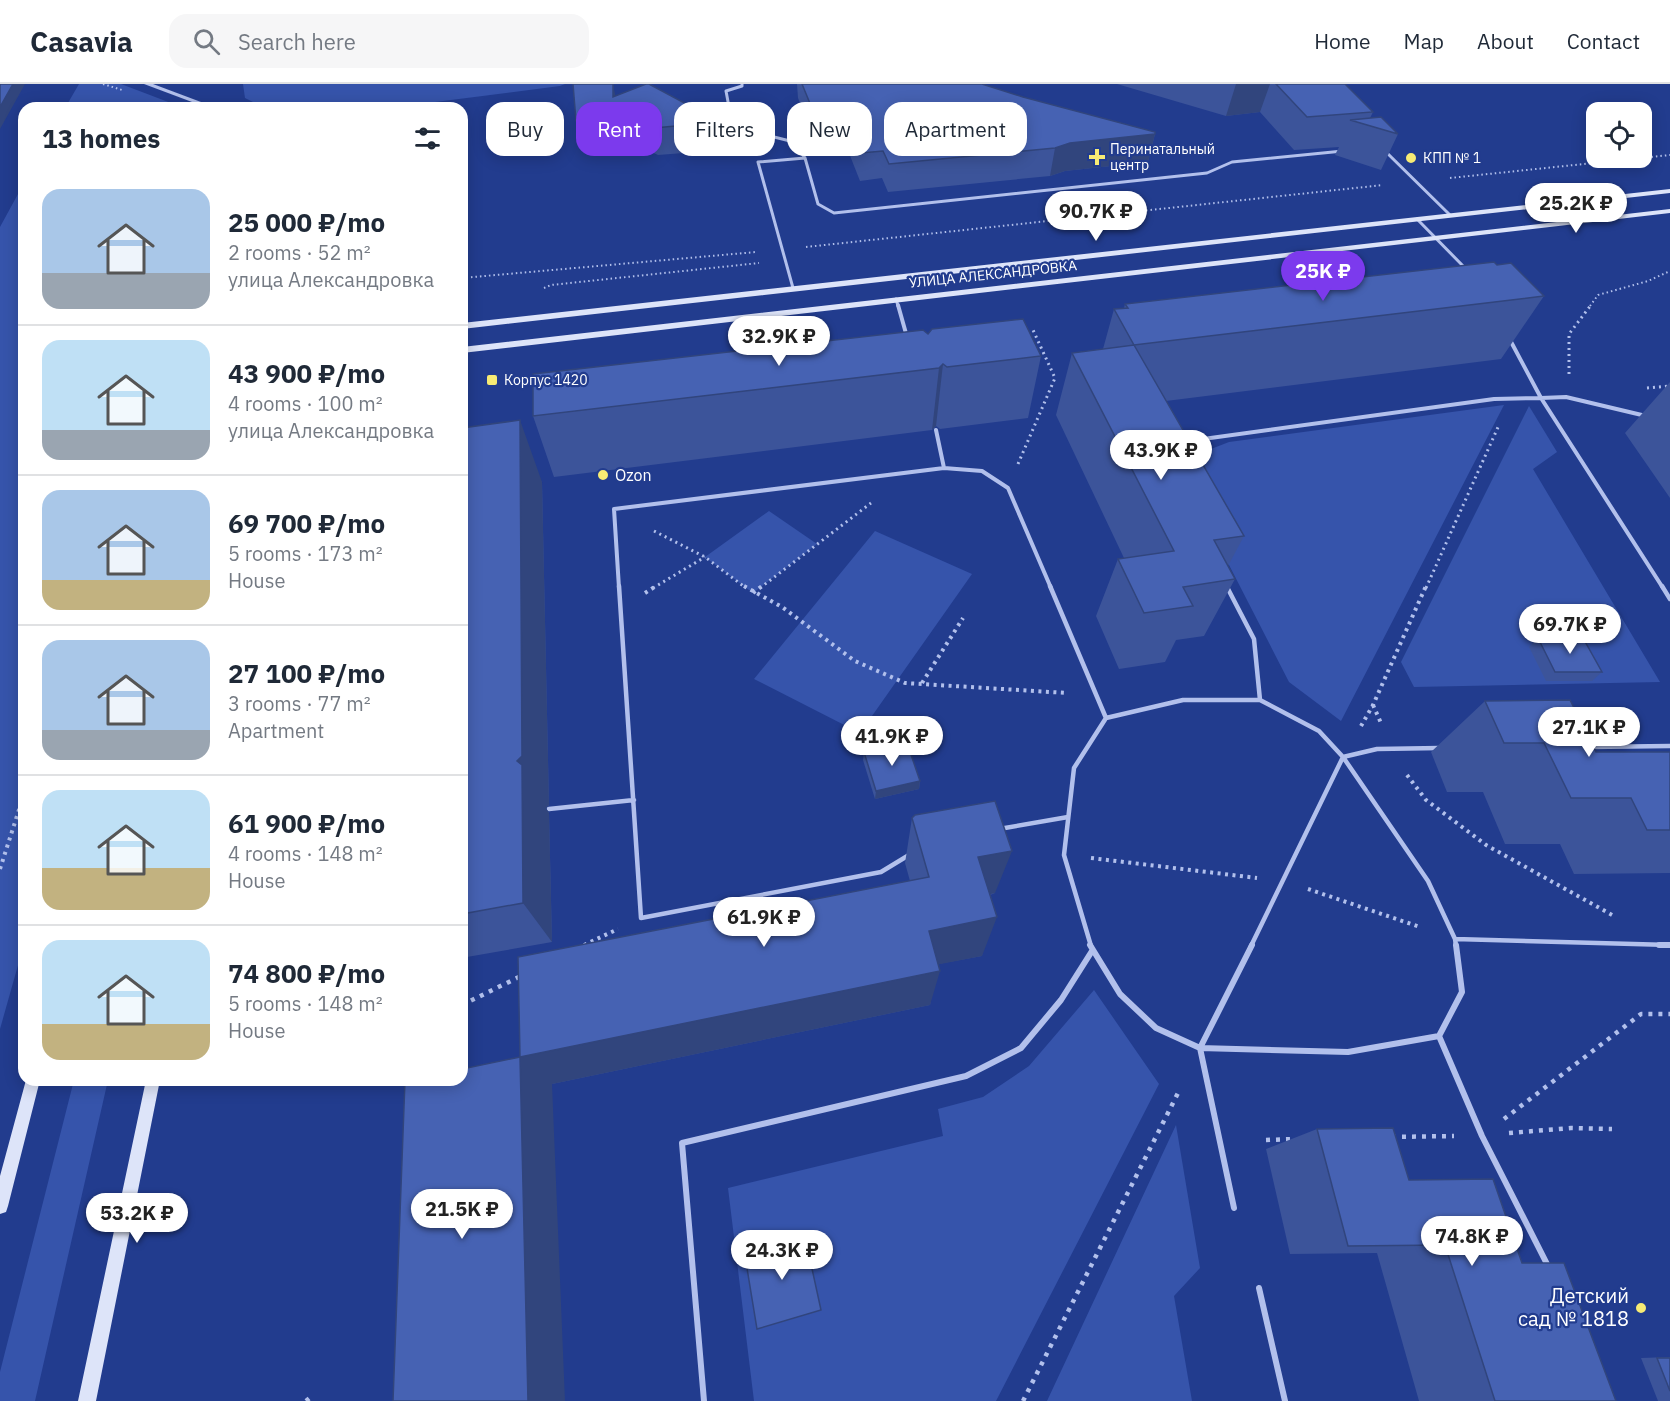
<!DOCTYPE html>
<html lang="en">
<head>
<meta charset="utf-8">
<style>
  body { margin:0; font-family:"IBM Plex Sans",sans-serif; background:#f6f6f7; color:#1f2937; height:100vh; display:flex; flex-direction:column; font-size:22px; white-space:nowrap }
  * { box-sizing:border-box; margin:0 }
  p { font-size:20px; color:#747a83 }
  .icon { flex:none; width:33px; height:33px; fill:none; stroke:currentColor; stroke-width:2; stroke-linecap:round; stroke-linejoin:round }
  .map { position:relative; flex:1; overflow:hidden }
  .side { position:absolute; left:18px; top:18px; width:450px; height:984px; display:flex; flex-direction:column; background:#fff; border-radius:18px; box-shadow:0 3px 15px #0003 }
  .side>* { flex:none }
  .banner { position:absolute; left:486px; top:18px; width:570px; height:54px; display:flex; gap:12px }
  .buttons { position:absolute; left:1586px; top:18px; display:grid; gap:12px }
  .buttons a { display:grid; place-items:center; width:66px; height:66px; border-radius:12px; background:#fff; box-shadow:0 3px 15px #0003; font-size:30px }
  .price { position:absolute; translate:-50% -51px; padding:0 14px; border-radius:21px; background:#fff; color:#222; font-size:20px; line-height:39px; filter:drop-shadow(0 2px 3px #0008) }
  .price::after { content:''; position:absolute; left:50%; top:36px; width:18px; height:14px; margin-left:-9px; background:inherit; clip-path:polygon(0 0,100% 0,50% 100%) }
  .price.selected { background:#7c3aed; color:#fff }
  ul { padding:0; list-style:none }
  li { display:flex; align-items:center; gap:18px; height:150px; padding:0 24px }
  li+li { border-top:2px solid #e0e1e3 }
  li span { display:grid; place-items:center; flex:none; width:168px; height:120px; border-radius:18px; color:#555 }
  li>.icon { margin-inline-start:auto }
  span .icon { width:72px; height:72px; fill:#fffc; stroke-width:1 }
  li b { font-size:26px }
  h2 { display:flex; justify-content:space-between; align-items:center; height:72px; padding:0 24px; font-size:26px }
  .tag { padding:0 21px; border-radius:18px; background:#fff; box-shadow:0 3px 15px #0003; font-size:21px; line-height:54px }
  .tag.selected { background:#7c3aed; color:#fff }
  header { display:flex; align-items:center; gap:36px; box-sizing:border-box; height:84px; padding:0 30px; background:#fff; border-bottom:2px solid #e0e1e3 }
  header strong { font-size:28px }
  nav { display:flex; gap:33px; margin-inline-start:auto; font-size:21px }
  .search { width:420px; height:54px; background:#f6f6f7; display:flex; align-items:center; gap:15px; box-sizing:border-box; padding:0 21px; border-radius:18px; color:#747a83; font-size:22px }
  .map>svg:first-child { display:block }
  .green { fill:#3654ab }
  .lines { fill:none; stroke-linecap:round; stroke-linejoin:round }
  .path-far3 { stroke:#b2c0ec; stroke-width:2; stroke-dasharray:1.5 3; stroke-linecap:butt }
  .path-far2 { stroke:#b2c0ec; stroke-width:3; stroke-dasharray:2 4; stroke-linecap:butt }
  .path-far1 { stroke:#b2c0ec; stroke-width:4; stroke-dasharray:3 4.5; stroke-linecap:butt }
  .path { stroke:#b2c0ec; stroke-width:4.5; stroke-dasharray:4 6; stroke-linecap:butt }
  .service-far3 { stroke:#b2c0ec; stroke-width:3 }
  .service-far2 { stroke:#b2c0ec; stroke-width:4 }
  .service-far1 { stroke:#b2c0ec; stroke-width:4.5 }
  .service { stroke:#b2c0ec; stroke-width:6 }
  .tertiary { fill:#b2c0ec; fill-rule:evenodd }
  .secondary { fill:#dde4f9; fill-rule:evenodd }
  .wall { fill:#3c549a }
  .shaded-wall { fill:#31457d }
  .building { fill:#4662b3; stroke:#31457d; stroke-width:1.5 }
  .poi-dot { fill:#f7eb74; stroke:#223c8e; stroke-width:2 }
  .labels { text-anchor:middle; stroke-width:4.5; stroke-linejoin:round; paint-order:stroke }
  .far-poi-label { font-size:14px; fill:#fff; stroke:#223c8e; text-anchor:start }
  .far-street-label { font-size:14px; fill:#fff; stroke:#223c8e }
  .poi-label { font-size:16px; fill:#fff; stroke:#223c8e; text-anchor:start }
  .near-poi-label { font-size:20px; fill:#fff; stroke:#223c8e; text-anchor:end }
</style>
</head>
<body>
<header>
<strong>Casavia</strong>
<div class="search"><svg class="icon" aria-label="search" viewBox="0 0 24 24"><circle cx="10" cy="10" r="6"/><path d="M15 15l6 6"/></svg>Search here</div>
<nav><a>Home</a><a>Map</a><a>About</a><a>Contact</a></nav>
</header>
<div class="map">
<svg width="1670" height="1317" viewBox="0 0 1670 1317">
  <rect width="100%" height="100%" fill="#223c8e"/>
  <path class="green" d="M79 0H121L184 24H65Z
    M243 0H565L560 2 388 24H265L245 14Z
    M24 99V860L0 945V143Z
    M1504 321 1341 637 1289 598 1188 401 1193 372 1229 358Z
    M1529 322 1557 368 1533 385 1660 598 1414 603 1401 578Z
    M769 427 817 460 753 509 705 473Z
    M875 447 972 490 860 649 754 595Z
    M1094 906 1159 1000 996 1317H754L728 1104 943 1052 938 1025 983 1013 1029 982Z
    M74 996H108L35 1317H0V1288Z
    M1176 1041 1200 1184 1174 1212 1192 1317H1047Z"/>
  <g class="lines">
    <path class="path-far3" d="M103 0 122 6
      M1450 94 1670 71
      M806 163 1383 101
      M462 194 756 168
      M544 204 551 201 759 179
      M1590 222 1598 211 1648 197 1670 187"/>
    <path class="path-far2" d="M1569 290V250L1591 221
      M1647 304 1670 302
      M1018 380 1055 294 1033 246
      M654 447 705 473 746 504
      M653 504 705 473
      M760 504 871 419
      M1426 504 1499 341"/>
    <path class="path-far1" d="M744 502 782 523 855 577 905 599 1067 609
      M645 509 656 502
      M753 509 762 502
      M922 599 963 534
      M1373 621 1381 639
      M1361 642 1373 621 1426 502
      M1407 691 1426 716 1486 761 1614 832
      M1091 774 1257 794
      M0 785 24 710
      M1308 805 1420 843
      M584 861 618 845"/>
    <path class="path" d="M462 921 521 892
      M1504 1035 1641 930H1670
      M1509 1049 1571 1044 1612 1045
      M1392 1053 1454 1052
      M1266 1056 1295 1055
      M306 1317 312 1312
      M1023 1317 1180 1005"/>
    <path class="service-far3" d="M742 0V2L726 7 729 23 755 32 762 50 794 58 805 74 818 120 834 129 1207 89 1232 78 1343 67
      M1385 67 1450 131
      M1417 135 1465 184
      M793 204 758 78 805 74
      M896 215 898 222"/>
    <path class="service-far2" d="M898 221 907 253
      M1509 254 1541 314 1566 313 1646 332
      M936 346 944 384
      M1187 361 1196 356 1494 315 1541 314 1663 504
      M619 504 614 425 944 384 982 387 1008 404 1051 504"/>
    <path class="service-far1" d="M619 502 641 834 881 788 909 771
      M1050 502 1106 634
      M1662 502 1670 515
      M1589 663 1670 662
      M1440 664 1377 665 1343 673 1428 797 1455 855
      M549 725 634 716
      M999 745 1068 733
      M1091 862 1064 771 1074 684 1106 634 1183 616H1260L1254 555 1227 503
      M1251 862 1343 673 1319 647 1260 616
      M1456 862 1455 855 1670 861"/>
    <path class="service" d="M1090 861 1120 910 1156 944 1200 964 1348 968 1439 952
      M1456 861 1462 908 1439 952 1482 1052 1548 1182
      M1659 861H1670
      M1234 1124 1200 964 1252 861
      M1259 1204 1285 1317
      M704 1317 682 1059 966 992 1021 964 1061 916 1092 867"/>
    <path class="tertiary" d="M144 0H153L217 24H208Z"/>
    <path class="secondary" d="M1670 105V109L462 245V239Z
      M1670 125V129L462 269V263Z
      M26 996H40L8 1122 6 1128 0 1130V1092Z
      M146 996H160L96 1317H78Z"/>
  </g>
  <path class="wall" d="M797 0H982L1023 13 1155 50 1148 78 1065 87 1050 92 888 108 882 94 860 97 847 64 818 66 798 14Z
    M1117 0H1345L1373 28 1370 34 1398 50 1381 86 1335 71 1339 63 1294 66 1260 28 1226 32Z
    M616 12 720 38 722 66 658 71 619 53 620 62 582 65 576 37Z
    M1497 181 1544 212 1501 275 1166 317 1244 452 1228 482 1235 495 1204 552 1176 556 1165 578 1119 585 1096 532 1118 475 1124 474 1056 331 1072 269 1103 265 1114 225 1124 224 1125 220Z
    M928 250 1041 272 1028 334 940 345 936 342 932 346 554 393 533 332Z
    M1670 298V414L1625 349Z
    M462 344 542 398 549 721 546 724 549 729 552 858 467 873 462 868Z
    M1538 554 1602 588 1592 597H1546L1529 563Z
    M1485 617 1596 668H1670V789L1574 790 1560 760H1505L1483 708H1447L1431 668Z
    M864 668 920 697 919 705 875 715 863 676Z
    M912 734 995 809 990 811 982 872 938 880 930 921 552 1000 520 973 910 797 905 779Z
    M1317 1045 1409 1096 1522 1179 1616 1317H1419L1377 1169 1290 1170 1266 1065Z
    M1670 1273V1317H1658L1641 1274Z"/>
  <path class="shaded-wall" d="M13 0H25L0 45V23Z
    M613 0 617 20 613 13Z
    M1236 0H1270L1260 28 1226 32Z
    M614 26 619 53 620 62 615 34Z
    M1155 50 1148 78 1065 87 1050 92 1055 64 1070 59Z
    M943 280 936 342 932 346 939 284Z
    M520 336 542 398 549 721 546 724 549 729 552 858 523 819 517 677Z
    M920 697 919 705 875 715 876 707Z
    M1012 767 995 809 965 816 978 773Z
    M997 833 982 872 920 884 929 847Z
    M940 887 930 921 552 1000 565 1317H528L520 973Z"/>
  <path class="building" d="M0 0H13L0 23Z
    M573 0H613V13L646 0H649L720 38 654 44 614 26 615 34 576 37Z
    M802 0H982L1023 13 1155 48V50L1070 59 1055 64 889 80 883 67 861 69 847 36 818 39Z
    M1276 0H1345L1373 28 1307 33Z
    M1381 33 1398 50 1350 36Z
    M1494 178 1497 181 1511 179 1544 212 1134 261 1114 225 1128 224 1125 220Z
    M1023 235 1041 272 947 283 943 280 939 284 533 332V290L923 246 928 250 932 245Z
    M1134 261 1244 452 1214 456 1235 495 1183 503 1193 522 1144 529 1118 475 1174 467 1072 269Z
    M520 336 522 672 517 677 522 681 523 819 462 830V344Z
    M1538 554H1583L1602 588H1555Z
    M1570 616 1596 668H1670V746H1647L1631 714H1571L1544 659H1504L1485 617Z
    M907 659 920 697 876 707 864 668Z
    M995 717 1012 767 978 773 997 833 929 847 940 887 520 973 518 873 929 793 912 734 915 731Z
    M520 973 528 1317H393L405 996H462V985Z
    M1393 1044 1409 1096 1493 1095 1522 1179H1564L1616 1317H1495L1445 1161 1348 1162 1317 1045Z
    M804 1148 821 1226 757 1245 744 1166Z
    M1657 1274H1670V1307Z"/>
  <g class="poi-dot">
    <path d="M1094 64h6v6h6v6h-6v6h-6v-6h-6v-6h6z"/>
    <circle cx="1411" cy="74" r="6"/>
    <rect x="486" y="290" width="12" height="12" rx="3"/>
    <circle cx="603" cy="391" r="6"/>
    <circle cx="1641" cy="1224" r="6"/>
  </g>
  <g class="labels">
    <g class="far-poi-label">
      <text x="1110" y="70">Перинатальный<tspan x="1110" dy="16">центр</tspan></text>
      <text x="1423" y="79">КПП № 1</text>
      <text x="504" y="301">Корпус 1420</text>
    </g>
    <g class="far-street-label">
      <text transform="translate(993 190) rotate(-6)" y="5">УЛИЦА АЛЕКСАНДРОВКА</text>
    </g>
    <g class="poi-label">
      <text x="615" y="397">Ozon</text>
    </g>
    <g class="near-poi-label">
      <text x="1629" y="1219">Детский<tspan x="1629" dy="23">сад № 1818</tspan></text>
    </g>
  </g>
</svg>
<div class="buttons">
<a><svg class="icon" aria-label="locate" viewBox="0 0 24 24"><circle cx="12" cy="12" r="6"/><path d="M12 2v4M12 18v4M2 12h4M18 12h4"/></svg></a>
</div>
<b class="price" style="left:1576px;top:150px">25.2K ₽</b>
<b class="price" style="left:1096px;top:158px">90.7K ₽</b>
<b class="price selected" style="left:1323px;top:218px">25K ₽</b>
<b class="price" style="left:779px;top:283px">32.9K ₽</b>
<b class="price" style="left:1161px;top:397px">43.9K ₽</b>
<b class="price" style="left:1570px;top:571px">69.7K ₽</b>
<b class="price" style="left:1589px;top:674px">27.1K ₽</b>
<b class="price" style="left:892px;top:683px">41.9K ₽</b>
<b class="price" style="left:764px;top:864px">61.9K ₽</b>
<b class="price" style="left:462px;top:1156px">21.5K ₽</b>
<b class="price" style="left:137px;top:1160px">53.2K ₽</b>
<b class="price" style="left:1472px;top:1183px">74.8K ₽</b>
<b class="price" style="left:782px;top:1197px">24.3K ₽</b>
<div class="banner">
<a class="tag">Buy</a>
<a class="tag selected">Rent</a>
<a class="tag">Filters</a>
<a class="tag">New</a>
<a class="tag">Apartment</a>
</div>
<section class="side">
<h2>13 homes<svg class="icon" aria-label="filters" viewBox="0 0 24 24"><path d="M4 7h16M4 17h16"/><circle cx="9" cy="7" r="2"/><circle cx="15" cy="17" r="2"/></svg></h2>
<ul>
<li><span style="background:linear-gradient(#a9c7e8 70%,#9aa5b1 0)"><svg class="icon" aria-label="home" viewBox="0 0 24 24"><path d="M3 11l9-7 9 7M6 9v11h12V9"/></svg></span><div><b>25 000 ₽/mo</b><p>2 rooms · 52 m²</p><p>улица Александровка</p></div></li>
<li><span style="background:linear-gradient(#bfe0f5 75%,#9aa5b1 0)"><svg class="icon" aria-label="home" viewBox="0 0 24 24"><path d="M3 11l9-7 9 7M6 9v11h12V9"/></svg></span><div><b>43 900 ₽/mo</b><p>4 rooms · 100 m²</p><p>улица Александровка</p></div></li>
<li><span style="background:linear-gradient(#a9c7e8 75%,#c2b280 0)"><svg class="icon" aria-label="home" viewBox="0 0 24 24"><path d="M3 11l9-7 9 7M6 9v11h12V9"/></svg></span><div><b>69 700 ₽/mo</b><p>5 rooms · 173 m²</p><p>House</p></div></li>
<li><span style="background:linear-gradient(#a9c7e8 75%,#9aa5b1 0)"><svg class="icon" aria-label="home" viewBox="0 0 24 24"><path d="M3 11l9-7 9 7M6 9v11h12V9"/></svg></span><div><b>27 100 ₽/mo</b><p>3 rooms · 77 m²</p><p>Apartment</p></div></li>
<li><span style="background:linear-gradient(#bfe0f5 65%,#c2b280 0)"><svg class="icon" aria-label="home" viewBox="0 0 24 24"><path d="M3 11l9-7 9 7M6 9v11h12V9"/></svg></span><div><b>61 900 ₽/mo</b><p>4 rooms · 148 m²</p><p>House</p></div></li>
<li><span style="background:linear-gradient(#bfe0f5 70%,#c2b280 0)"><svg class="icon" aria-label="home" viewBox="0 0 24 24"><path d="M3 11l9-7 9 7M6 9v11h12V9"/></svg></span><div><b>74 800 ₽/mo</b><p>5 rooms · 148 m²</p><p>House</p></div></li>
</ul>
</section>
</div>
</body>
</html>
